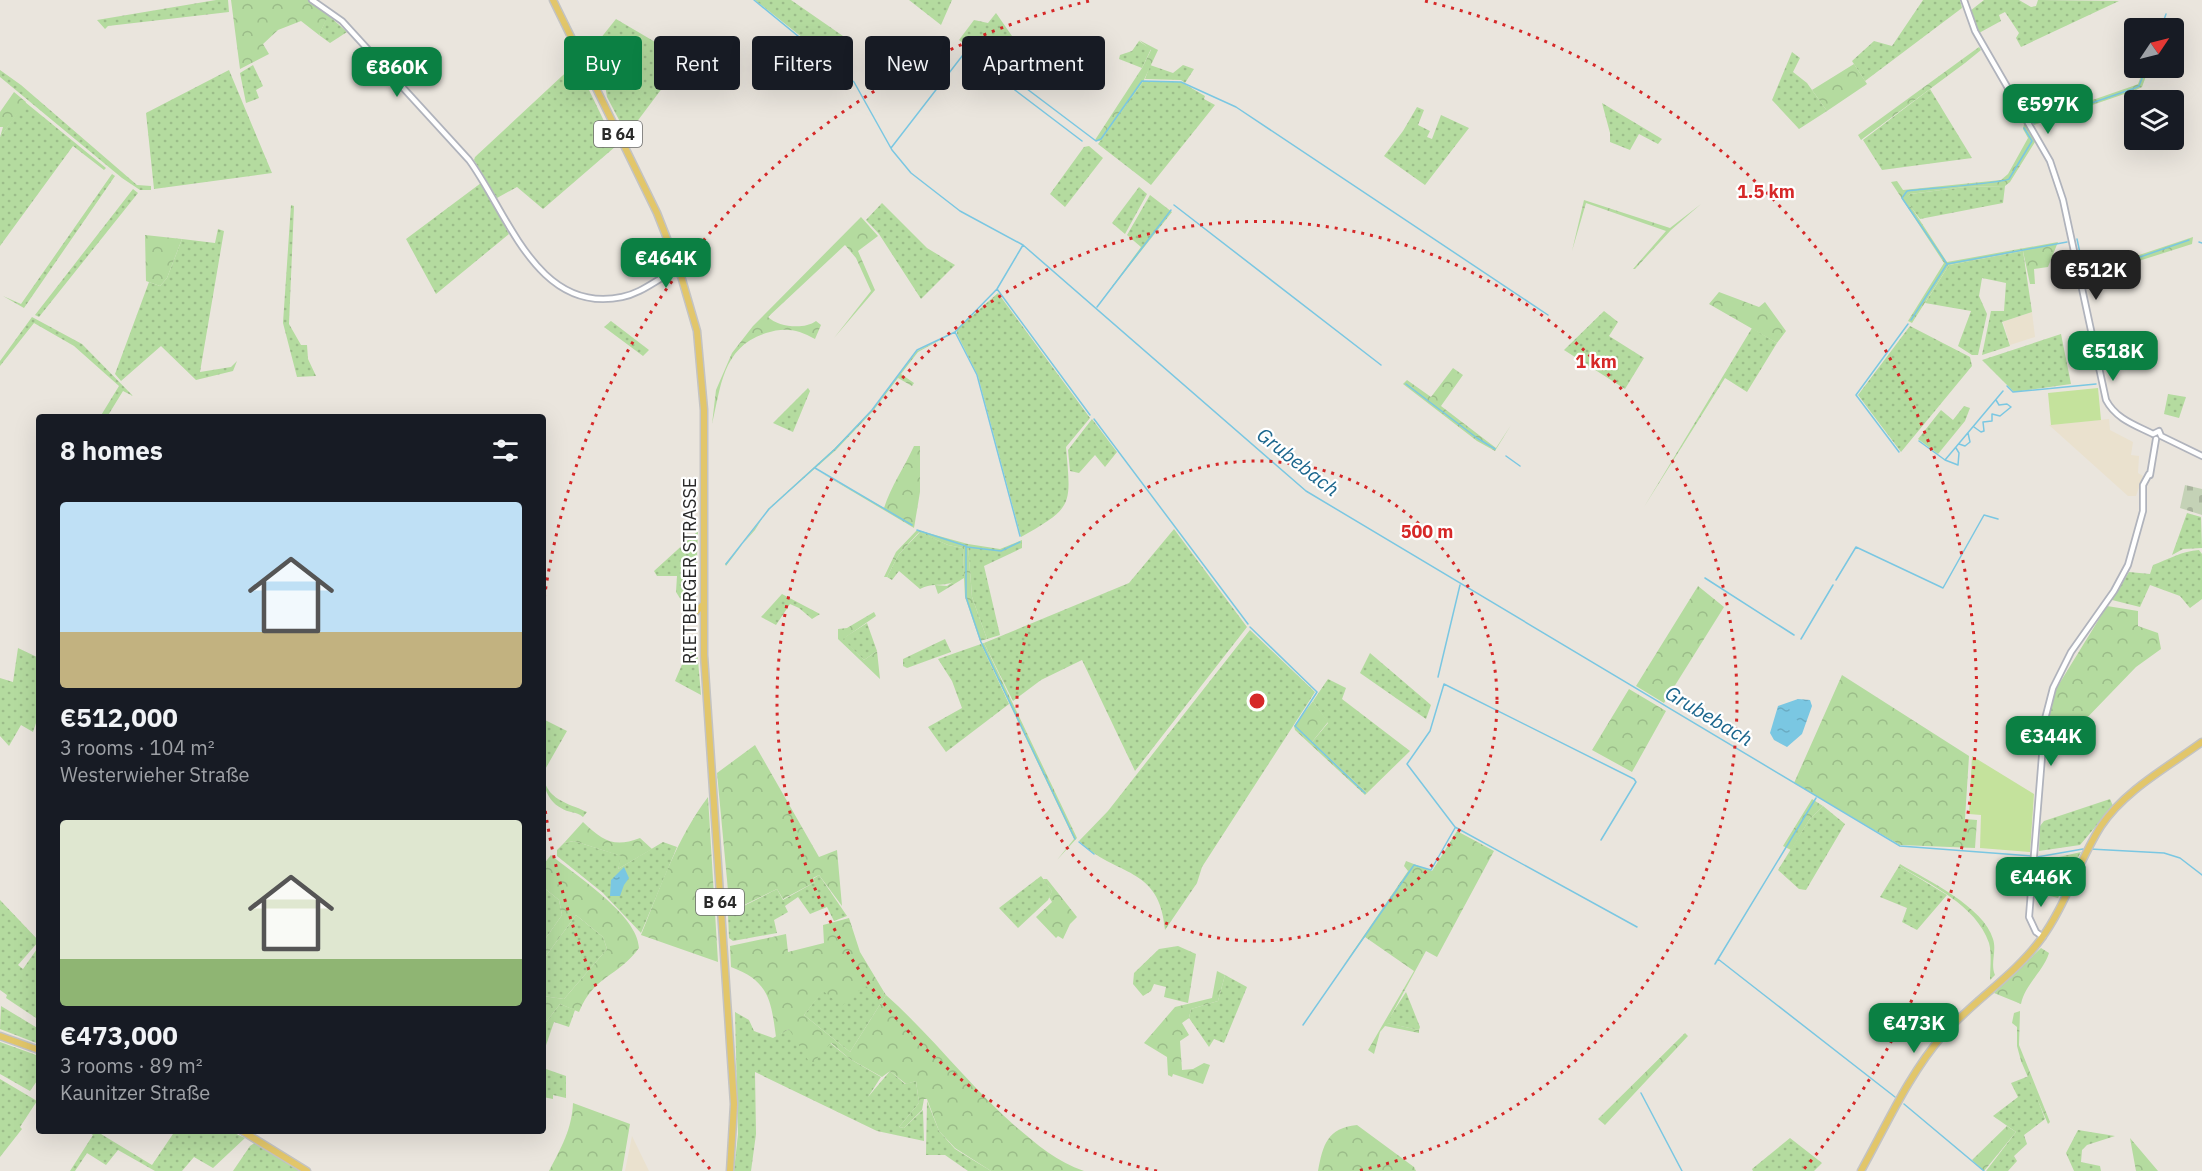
<!DOCTYPE html>
<html lang="en">
<head>
<meta charset="utf-8">
<style>
  body { margin:0; font-family:"IBM Plex Sans",sans-serif; background:#242831; color:#f1f3f6; height:100vh; display:flex; flex-direction:column; font-size:22px; white-space:nowrap }
  * { box-sizing:border-box; margin:0 }
  p { font-size:20px; color:#9ea1a6 }
  .icon { flex:none; width:33px; height:33px; fill:none; stroke:currentColor; stroke-width:2; stroke-linecap:round; stroke-linejoin:round }
  .map { position:relative; flex:1; overflow:hidden }
  .sheet { position:absolute; left:36px; top:414px; width:510px; height:720px; display:flex; flex-direction:column; background:#171b24; border-radius:6px; box-shadow:0 6px 24px #0002 }
  .sheet>* { flex:none }
  .guide { position:absolute; left:564px; top:36px; width:570px; height:54px; display:flex; gap:12px }
  .needle { width:39px; rotate:55deg }
  .fabs { position:absolute; left:2124px; top:18px; display:grid; gap:12px }
  .fabs a { display:grid; place-items:center; width:60px; height:60px; border-radius:6px; background:#171b24; box-shadow:0 6px 24px #0002; font-size:30px }
  .price { position:absolute; translate:-50% -51px; padding:0 14px; border-radius:12px; background:#0b8043; color:#fff; font-size:20px; line-height:39px; filter:drop-shadow(0 2px 3px #0008) }
  .price::after { content:''; position:absolute; left:50%; top:36px; width:18px; height:14px; margin-left:-9px; background:inherit; clip-path:polygon(0 0,100% 0,50% 100%) }
  .price.active { background:#222; color:#fff }
  ul { padding:0; list-style:none }
  li { display:grid; align-content:center; gap:12px; height:318px; padding:0 24px }
  li span { display:grid; place-items:center; height:186px; border-radius:6px; color:#555 }
  li>.icon { margin-inline-start:auto }
  span .icon { width:108px; height:108px; fill:#fffc; stroke-width:1 }
  li b { font-size:26px }
  h2 { display:flex; justify-content:space-between; align-items:center; height:72px; padding:0 24px; font-size:26px }
  .chip { padding:0 21px; border-radius:6px; background:#171b24; box-shadow:0 6px 24px #0002; font-size:21px; line-height:54px }
  .chip.active { background:#0b8043; color:#fff }
  .map>svg:first-child { display:block }
  .education { fill:#eae1ce }
  .grass { fill:url(#grass-dots) }
  .forest { fill:url(#forest-crowns) }
  .cemetery { fill:url(#cemetery-stones) }
  .pitch { fill:#c4e29c }
  .water { fill:url(#water-ripples) }
  .lines { fill:none; stroke-linecap:round; stroke-linejoin:round }
  .stream { stroke:#7ac7e2; stroke-width:1.5 }
  .minor-casing { stroke:#b0b3bc; stroke-width:8 }
  .major-casing { stroke:#c3c3c3; stroke-width:9 }
  .minor { stroke:#fff; stroke-width:4.5 }
  .major { stroke:#e2c66a; stroke-width:6 }
  .ring { fill:none; stroke:#d62828; stroke-width:3; stroke-dasharray:3 6 }
  .labels { text-anchor:middle; stroke-width:4.5; stroke-linejoin:round; paint-order:stroke }
  .shield { fill:#fff; stroke:#6a6a6a; stroke-width:1.5 }
  .shield-label { font-size:16px; font-weight:bold; fill:#2a2a2a }
  .street-label { font-size:18px; fill:#2a2a2a; stroke:#fff }
  .water-label { font-size:20px; font-style:italic; fill:#1b668d; stroke:#fff }
  .centre { fill:#d62828; stroke:#fff; stroke-width:3 }
  .ring-label { font-size:18px; text-anchor:middle; font-weight:bold; fill:#d62828; stroke:#fff; stroke-width:4.5; stroke-linejoin:round; paint-order:stroke }
</style>
</head>
<body>
<div class="map">
<svg width="2202" height="1171" viewBox="0 0 2202 1171">
  <defs>
    <pattern id="grass-dots" width="8" height="8" patternUnits="userSpaceOnUse" patternTransform="scale(1.5)"><rect width="8" height="8" fill="#b4db9f"/><path d="M2 2h.1M6 6h.1" fill="none" stroke="#9bbc89" stroke-width="1.8" stroke-linecap="round"/></pattern>
    <pattern id="forest-crowns" width="20" height="18" patternUnits="userSpaceOnUse" patternTransform="scale(1.5)"><rect width="20" height="18" fill="#b4db9f"/><path d="M2 6a3 3 0 1 1 6 0M12 15a3 3 0 1 1 6 0" fill="none" stroke="#9bbc89"/></pattern>
    <pattern id="cemetery-stones" width="16" height="16" patternUnits="userSpaceOnUse" patternTransform="scale(1.5)"><rect width="16" height="16" fill="#c4d2b6"/><path d="M2 7V4a2 2 0 0 1 4 0v3zM10 15v-3a2 2 0 0 1 4 0v3z" fill="#a9b49d"/></pattern>
    <pattern id="water-ripples" width="26" height="14" patternUnits="userSpaceOnUse" patternTransform="scale(1.5)"><rect width="26" height="14" fill="#7ac7e2"/><path d="M2 4q2-2 4 0t4 0M15 11q2-2 4 0t4 0" fill="none" stroke="#6aabc2"/></pattern>
  </defs>
  <rect width="100%" height="100%" fill="#eae5dd"/>
  <path class="education" d="M2032 312 2035 337 2010 345 2003 322Z
    M2109 419 2110 430 2133 442 2131 455 2139 456 2138 473 2143 476 2136 496H2128L2049 425Z
    M632 1136 649 1171H625Z"/>
  <path class="grass" d="M216 0H228L229 12 108 26 105 29 97 20Z
    M755 0H791L843 36 827 57Z
    M909 0H952L941 25Z
    M1923 0H1960L1962 8 1865 81 1852 61 1874 41 1892 46Z
    M1984 0H2019L2031 7 2036 6 2038 0 2119 1 2021 47 2016 38 2019 33 2005 12 1999 15 2001 21 1979 33 1970 11Z
    M996 13 1012 36 994 66 959 40 974 20 988 23Z
    M328 15 347 32 330 43 319 35Z
    M616 19 684 59 627 135 607 97 604 79 625 60 600 39Z
    M1139 41 1151 49 1142 68 1119 59 1120 55 1132 51Z
    M1792 52 1800 58 1793 72 1807 83 1827 111 1799 129 1772 100Z
    M576 63 616 146 543 209 517 187 497 198 474 160 475 157Z
    M253 65 263 86 256 90 259 98 246 103 240 73Z
    M1150 65 1173 73 1183 65 1194 69 1185 83 1181 80 1145 79Z
    M0 70 21 85 137 185 151 186V190H140L122 178 0 77Z
    M229 70 272 173 154 189 146 113Z
    M1143 82H1181L1205 96 1204 99 1215 105 1151 185 1098 144Z
    M1930 89 1972 158 1882 170 1863 140Z
    M25 102 106 168 104 170 73 146 0 246V137Z
    M1602 103 1662 139 1658 144 1639 134 1630 150 1610 142V133Z
    M1417 107 1424 110 1418 125 1430 131 1427 137 1432 139 1441 115 1469 128 1425 185 1384 156 1403 131Z
    M1089 146 1103 158 1065 207 1050 194 1084 147Z
    M112 174 115 176 24 308 3 296 21 304Z
    M481 183 509 234 436 294 406 239Z
    M2005 186 2003 203 1920 219 1905 199 1910 194 1965 187Z
    M1139 187 1147 194 1125 234 1112 223Z
    M133 189 138 193 39 317 35 315Z
    M1150 195 1172 212 1099 304 1141 247 1127 235Z
    M882 203 927 248 955 265 921 299 879 234 866 220Z
    M291 205 294 206 289 324 301 345H307L308 359 316 376 297 377 283 323Z
    M218 229 224 231 200 372 231 367 237 361 233 371 196 380 161 346 121 381 115 374 149 282 160 286 167 278 182 239 215 243Z
    M2023 251 2032 312 2002 322 2010 346 1982 355 1991 311H2004L2006 283 1982 278 1979 296 1987 314 1978 355H1972L1958 346 1971 311 1925 303 1949 265Z
    M998 293 1090 418 1066 447C1071 506 1074 507 1021 537L978 376 957 334V329Z
    M1604 311 1618 322 1609 336 1644 358 1625 389 1564 350Z
    M32 317 82 344 133 396 123 391 107 417H100L119 386 74 346 34 323 0 366V361Z
    M611 321 649 350 643 356 604 327Z
    M1910 326 1970 357 1972 366 1901 452 1858 395Z
    M1752 328 1777 343 1747 392 1725 378 1644 507Z
    M2061 334 2071 384 2014 392 1982 360Z
    M808 388 810 391 793 432 773 423Z
    M2168 394 2186 397 2179 418 2164 414Z
    M1964 406 1970 408 1965 421 1938 454 1918 439 1941 410 1953 420Z
    M1092 419 1117 452 1105 467 1095 455 1079 473 1070 471 1068 450Z
    M2187 513 2201 517 2202 548 2183 549 2172 555Z
    M1174 529 1247 627 1135 771 1082 660 1041 680 1013 701 984 643 1129 583Z
    M698 531 695 599 686 608 676 592 677 576H657L654 571Z
    M920 532 948 545 963 548 964 574C948 591 937 580 920 589L899 571 892 580 887 577 899 554Z
    M1022 540V548L984 566 1000 635 987 639 972 597 968 544 1000 549Z
    M2199 550 2202 554V599L2190 608 2180 596 2150 585 2140 607 2112 600 2129 572 2150 574 2153 565C2169 559 2182 551 2199 550Z
    M782 594 820 614 812 619 799 608 790 604 776 625 761 617Z
    M867 623 877 651 864 660 842 639Z
    M1250 630 1315 692 1202 867 1197 883 1165 930C1160 865 1115 877 1079 841L1108 811Z
    M945 639 951 652 907 668 903 666V659Z
    M981 644 1009 704 946 752 928 727 962 708 952 681 938 659Z
    M18 648 39 658V714L33 732 21 725 9 746 0 736V678L13 682Z
    M689 648 697 649 701 695 675 681Z
    M1370 653 1431 705 1426 719 1360 673Z
    M1328 679 1346 688 1342 699 1410 751 1367 793 1312 742 1328 723 1313 701Z
    M543 719 567 731 543 773C545 800 568 803 587 812L583 817C576 811 568 813 561 808 533 793 543 745 543 719Z
    M2110 799 2113 806 2080 845 2039 851 2040 826 2044 821Z
    M1823 806 1845 824 1806 890 1799 889 1778 870 1809 820Z
    M574 841 622 856 618 869 663 842 677 847 641 933 603 893 557 856V850L564 843Z
    M2081 852 2058 898 2050 896 2055 883 2049 876 2035 878 2037 857 2050 859Z
    M1899 866 1947 895 1917 930 1902 922 1907 908 1880 897Z
    M819 875 847 916 834 921 827 907 810 914 798 897 785 906 788 912 774 920 777 933 733 941 729 938 728 914 777 889 783 900 815 882 813 879Z
    M1041 876 1052 891 1048 900 1018 928 999 908Z
    M543 887 559 900 562 915 543 942Z
    M0 900 39 941 18 965 23 969 39 946V1020L6 998 7 995 0 990Z
    M576 915 603 937 607 949 564 999 543 996V960Z
    M1178 946 1196 954 1188 1003 1164 997 1166 987 1154 984 1151 991 1143 996 1133 984 1134 973 1159 949Z
    M1225 975 1247 987 1224 1043 1214 1039 1209 1047 1189 1018 1191 1009 1218 1001Z
    M865 984 880 1000 884 992 886 995 850 1052 804 1015 823 990Z
    M1406 992 1420 1027 1419 1030 1386 1023Z
    M560 1004 575 1010 569 1027 554 1022 543 1054V1026Z
    M1 1006 39 1029V1044L0 1029Z
    M735 1012 749 1020 754 1031 773 1038 789 1029 830 1043 850 1059 881 1077 868 1097 890 1071 905 1084 916 1081 919 1103 899 1127 904 1128 923 1110 924 1141 877 1131 755 1072 756 1134 751 1171H734L738 1134Z
    M0 1042 39 1056V1078L30 1091 0 1074Z
    M543 1068 566 1076V1098L553 1095V1099L543 1097Z
    M2029 1076 2045 1119 2024 1135 2027 1144 2014 1156 2017 1161 2008 1171H1986L2016 1132 1993 1116 2018 1097 2011 1083Z
    M0 1079 37 1101 20 1127 22 1129 0 1157Z
    M927 1101 939 1131 955 1149 991 1171H968L945 1155H926Z
    M2078 1130 2115 1136 2087 1145 2082 1150 2081 1162 2100 1166 2101 1171H2074L2066 1153Z
    M87 1131H96L152 1165 175 1131H230L245 1138 213 1168 194 1157 182 1171H155L118 1150 106 1165 87 1153 75 1171H70L93 1135Z
    M1790 1138 1822 1163 1814 1171H1753L1752 1169Z
    M256 1142 298 1169V1171H233L250 1146Z"/>
  <path class="forest" d="M231 0H309L329 14 319 35 301 21 278 30 263 44 269 54 240 69Z
    M1139 40 1158 50 1143 82 1101 141 1095 140 1142 68 1151 50Z
    M1979 47 1981 50 1965 63 1861 140 1858 135Z
    M1854 64 1867 84 1827 111 1812 90Z
    M2144 68H2149L2142 87 2136 90 2034 125 2032 121 2133 86 2138 84Z
    M2004 85 2034 136 2035 142 2010 182 2005 186 1965 187 1910 194 1906 199 1947 262 2058 242 2048 267 2034 269 2035 284H2030L2023 251 1949 265 1912 323 1908 321 1944 263 1891 182 1897 181 1903 190 2001 180 2008 174 2028 138 2023 129 2024 124Z
    M14 92 26 102 0 137 3 127H0V112Z
    M1584 200 1670 228 1701 204 1671 230 1635 269H1633L1666 231 1586 203 1572 251Z
    M861 217 878 236 858 251 875 290 834 338 871 291 856 258 845 245 768 317C778 327 804 330 816 321L821 325 815 339C798 329 784 327 766 333 722 347 721 387 712 424L716 390 732 353 753 326Z
    M145 235 182 239 167 278 160 286 146 281Z
    M2193 237 2192 244 2082 279 2078 261 2084 257 2088 272Z
    M1719 292 1759 307 1765 302 1786 331 1777 343 1709 304Z
    M953 333 918 352 901 374 914 383 912 386 898 378 873 411 836 450 769 509 726 566 725 564 755 530 768 509 834 449 872 410 917 351Z
    M1453 368 1463 375 1441 406 1496 448 1511 425 1495 451 1477 441 1403 384 1407 380 1431 397Z
    M914 446H920V492L914 528 818 471 884 508C891 486 904 468 914 446Z
    M917 530 968 544 972 597 987 639 980 641 965 597 964 578 938 594 935 585 947 586 964 574 963 548 948 545 919 532 899 554 887 577H884L896 552Z
    M1698 586 1724 607 1664 703 1636 686Z
    M2107 606 2138 611V626L2158 633 2161 649 2136 667 2081 724 2044 730 2056 689Z
    M874 612 876 616 843 639 864 660 877 651 880 679 838 639V629L847 628Z
    M984 643 1077 838 1057 860 1074 839 981 644Z
    M1842 675 1969 756 1965 819 1977 820 1975 848 1900 845 1794 783Z
    M1629 689 1666 711 1632 772 1592 750Z
    M1313 701 1328 722 1312 742 1367 793 1365 795 1295 730 1294 726Z
    M755 745 819 857 837 850 842 906 819 875 813 878 815 882 783 899 777 889 730 912 717 773Z
    M708 797 718 962 641 935C660 888 677 838 708 797Z
    M1812 799 1823 806 1809 820 1791 850 1783 846Z
    M583 822C603 841 614 848 640 838L652 849 618 869 621 856 574 841 564 843Z
    M1457 831 1494 851 1437 957 1426 951 1387 1023 1419 1030V1033L1385 1026 1380 1032 1374 1054 1368 1050 1414 971 1365 937 1343 966 1408 871 1404 866 1406 861 1432 871Z
    M551 855C575 875 638 915 639 948 617 978 595 974 579 1012L560 1004 543 1026V996L564 999 607 949 603 937 576 915 543 960V942L562 915 559 900 543 887V865Z
    M1900 864C1927 880 1984 907 1993 939 1997 951 1990 963 1995 975L1990 980C1990 969 1992 954 1989 943 1976 905 1931 885 1899 866Z
    M1043 879H1047L1077 917 1070 924 1063 939 1058 936 1056 938 1036 917 1052 902 1049 897 1052 891Z
    M849 918 860 952 884 992 880 1001 865 985 842 1006 823 991 804 1015 850 1052 886 995C932 1036 969 1085 1015 1126 1036 1144 1057 1162 1084 1171H991L955 1148 939 1131 927 1099H924L922 1110 904 1128 899 1127 919 1103 916 1081 906 1084 890 1071 882 1077 850 1059 831 1043 811 1065 789 1029 776 1037C771 1000 769 981 731 967L730 946 786 934 788 952 824 943 823 925Z
    M2041 948 2049 953C2043 972 2025 984 2021 1004L1994 993Z
    M1217 971 1225 975 1218 1001 1191 1009 1189 1018 1182 1023 1189 1035 1180 1041 1182 1070 1193 1069 1204 1063 1210 1065 1203 1084 1173 1074 1172 1077 1168 1075 1167 1057 1144 1043 1175 1007 1212 998Z
    M2020 1011 2019 1045 2050 1122 2048 1124 2021 1061 2017 1046V1027L2012 1023 2014 1013Z
    M1685 1033 1688 1036 1605 1125 1598 1119Z
    M573 1103 630 1124 622 1171H549C561 1148 572 1129 573 1103Z
    M1357 1125 1414 1167 1416 1171H1318C1323 1145 1327 1128 1357 1125Z
    M2007 1126 2016 1132 1984 1171 1972 1160Z
    M2130 1138 2158 1171H2136Z"/>
  <path class="cemetery" d="M2185 485 2202 489V515L2180 508Z"/>
  <path class="pitch" d="M2098 388 2101 420 2051 425 2048 393Z
    M1972 756 2034 794 2030 852 1980 848 1981 815 1969 814Z"/>
  <path class="water" d="M1798 699 1810 700 1812 706 1802 734 1787 747 1774 740 1770 733 1778 706Z
    M624 867 629 878 624 885 620 896H610L611 880Z"/>
  <g class="lines">
    <path class="stream" d="M754 0 854 82 892 150 911 173 960 211 1023 245 1306 491 1900 846 2032 856
      M2161 28 2166 14
      M1002 70 1096 141 1101 139 1142 81 1181 82 1236 107 1548 315
      M994 74 1002 79
      M1003 81 1082 141
      M2034 123 2135 88 2139 86 2146 68
      M891 148 966 51 991 71
      M1174 205 1381 365
      M2077 239 2080 253
      M2199 242 2202 243
      M1023 245 997 289 1090 415
      M2081 261 2085 276 2189 240
      M1947 264 1902 198 1907 191C1922 189 2003 183 2009 179L2032 141 2024 128
      M1097 307 1171 210
      M1911 320 1947 264 2067 242
      M955 332 977 375 1020 536
      M1406 384 1477 438 1495 449
      M2007 386 2013 392 2096 384
      M1094 419 1248 624
      M1974 427 1981 432 1984 431 1983 422 1992 421V414L2000 416 2011 407 2007 404 1999 405 1996 400
      M1919 441 1945 460 2003 391
      M1959 444 1965 446 1970 442 1968 433
      M1899 452 1856 395 1908 324
      M1506 456 1520 466
      M1945 460 1958 465 1959 453 1956 448
      M815 468 912 525
      M917 530 966 546V597L981 642 1075 839
      M967 547 1001 551 1020 542
      M726 564 769 509 835 449 872 410 917 350 955 332 997 289
      M1705 578 1794 635
      M1836 580 1856 547 1943 588 1984 515 1998 519
      M1250 627 1317 692 1295 726 1365 793
      M1801 639 1833 585
      M1438 677 1460 585
      M1444 684 1430 731 1407 764 1455 827 1637 927
      M1444 684 1634 779 1636 782 1601 840
      M1079 842 1094 854
      M2090 849 2164 853 2180 858 2202 875
      M2037 857 2083 849
      M1718 959 1895 1097
      M1715 964 1816 798
      M1303 1025 1414 865 1431 870 1455 828
      M1641 1093 1682 1171
      M1904 1104 1984 1171"/>
    <defs>
      <path id="minor" d="M312 0 342 21 469 160C508 213 537 315 622 297 643 293 659 277 679 269
        M1964 0 1975 31 2050 161 2063 200 2106 400C2116 419 2135 425 2153 434
        M2153 434 2159 431 2161 436 2202 456
        M2150 475 2156 439
        M2043 937 2036 932 2029 917 2045 719 2053 688 2071 652 2114 591 2128 565 2143 511V485L2149 474"/>
      <path id="major" d="M553 0 657 213 679 269 697 331 704 410V655L734 1104 730 1171
        M688 619 703 605
        M0 1036 39 1050
        M242 1131 307 1171
        M1861 1171C1886 1126 1909 1074 1943 1035 1974 1000 2014 976 2041 939 2066 905 2078 862 2101 826 2125 790 2168 767 2202 742"/>
    </defs>
    <use href="#minor" class="minor-casing"/>
    <use href="#major" class="major-casing"/>
    <use href="#minor" class="minor"/>
    <use href="#major" class="major"/>
  </g>
  <g class="ring">
    <circle cx="1257" cy="701" r="240"/>
    <path d="M1157 1171A480 480 0 1 1 1357 1171"/>
    <path d="M710 1169A720 720 0 0 1 543 795M543 607A720 720 0 0 1 1089 1M1425 1A720 720 0 0 1 1804 1169"/>
  </g>
  <g class="labels">
    <g class="shield">
      <rect x="594" y="121" width="48" height="26" rx="4.5"/>
      <rect x="696" y="889" width="48" height="26" rx="4.5"/>
    </g>
    <g class="shield-label">
      <text x="618" y="140">B 64</text>
      <text x="720" y="908">B 64</text>
    </g>
    <g class="street-label">
      <text transform="translate(690 571) rotate(-90)" y="6">RIETBERGER STRASSE</text>
    </g>
    <g class="water-label">
      <text transform="translate(1298 462) rotate(38)" y="7">Grubebach</text>
      <text transform="translate(1709 716) rotate(31)" y="7">Grubebach</text>
    </g>
  </g>
  <circle cx="1257" cy="701" r="9" class="centre"/>
  <g class="ring-label">
    <text x="1766" y="198">1.5 km</text>
    <text x="1596" y="368">1 km</text>
    <text x="1427" y="538">500 m</text>
  </g>
</svg>
<div class="fabs">
<a><svg class="needle" viewBox="-14 -14 28 28"><path d="M0-13l5 13h-10z" fill="#e53935"/><path d="M0 13l5-13h-10z" fill="#9ea1a6"/></svg></a>
<a><svg class="icon" aria-label="layers" viewBox="0 0 24 24"><path d="M12 4l9 5-9 5-9-5zM3 14l9 5 9-5"/></svg></a>
</div>
<b class="price" style="left:397px;top:98px">€860K</b>
<b class="price" style="left:2048px;top:135px">€597K</b>
<b class="price" style="left:666px;top:289px">€464K</b>
<b class="price active" style="left:2096px;top:301px">€512K</b>
<b class="price" style="left:2113px;top:382px">€518K</b>
<b class="price" style="left:2051px;top:767px">€344K</b>
<b class="price" style="left:2041px;top:908px">€446K</b>
<b class="price" style="left:1914px;top:1054px">€473K</b>
<div class="guide">
<a class="chip active">Buy</a>
<a class="chip">Rent</a>
<a class="chip">Filters</a>
<a class="chip">New</a>
<a class="chip">Apartment</a>
</div>
<section class="sheet">
<h2>8 homes<svg class="icon" aria-label="filters" viewBox="0 0 24 24"><path d="M4 7h16M4 17h16"/><circle cx="9" cy="7" r="2"/><circle cx="15" cy="17" r="2"/></svg></h2>
<ul>
<li><span style="background:linear-gradient(#bfe0f5 70%,#c2b280 0)"><svg class="icon" aria-label="home" viewBox="0 0 24 24"><path d="M3 11l9-7 9 7M6 9v11h12V9"/></svg></span><div><b>€512,000</b><p>3 rooms · 104 m²</p><p>Westerwieher Straße</p></div></li>
<li><span style="background:linear-gradient(#dfe7d0 75%,#8fb573 0)"><svg class="icon" aria-label="home" viewBox="0 0 24 24"><path d="M3 11l9-7 9 7M6 9v11h12V9"/></svg></span><div><b>€473,000</b><p>3 rooms · 89 m²</p><p>Kaunitzer Straße</p></div></li>
</ul>
</section>
</div>
</body>
</html>
